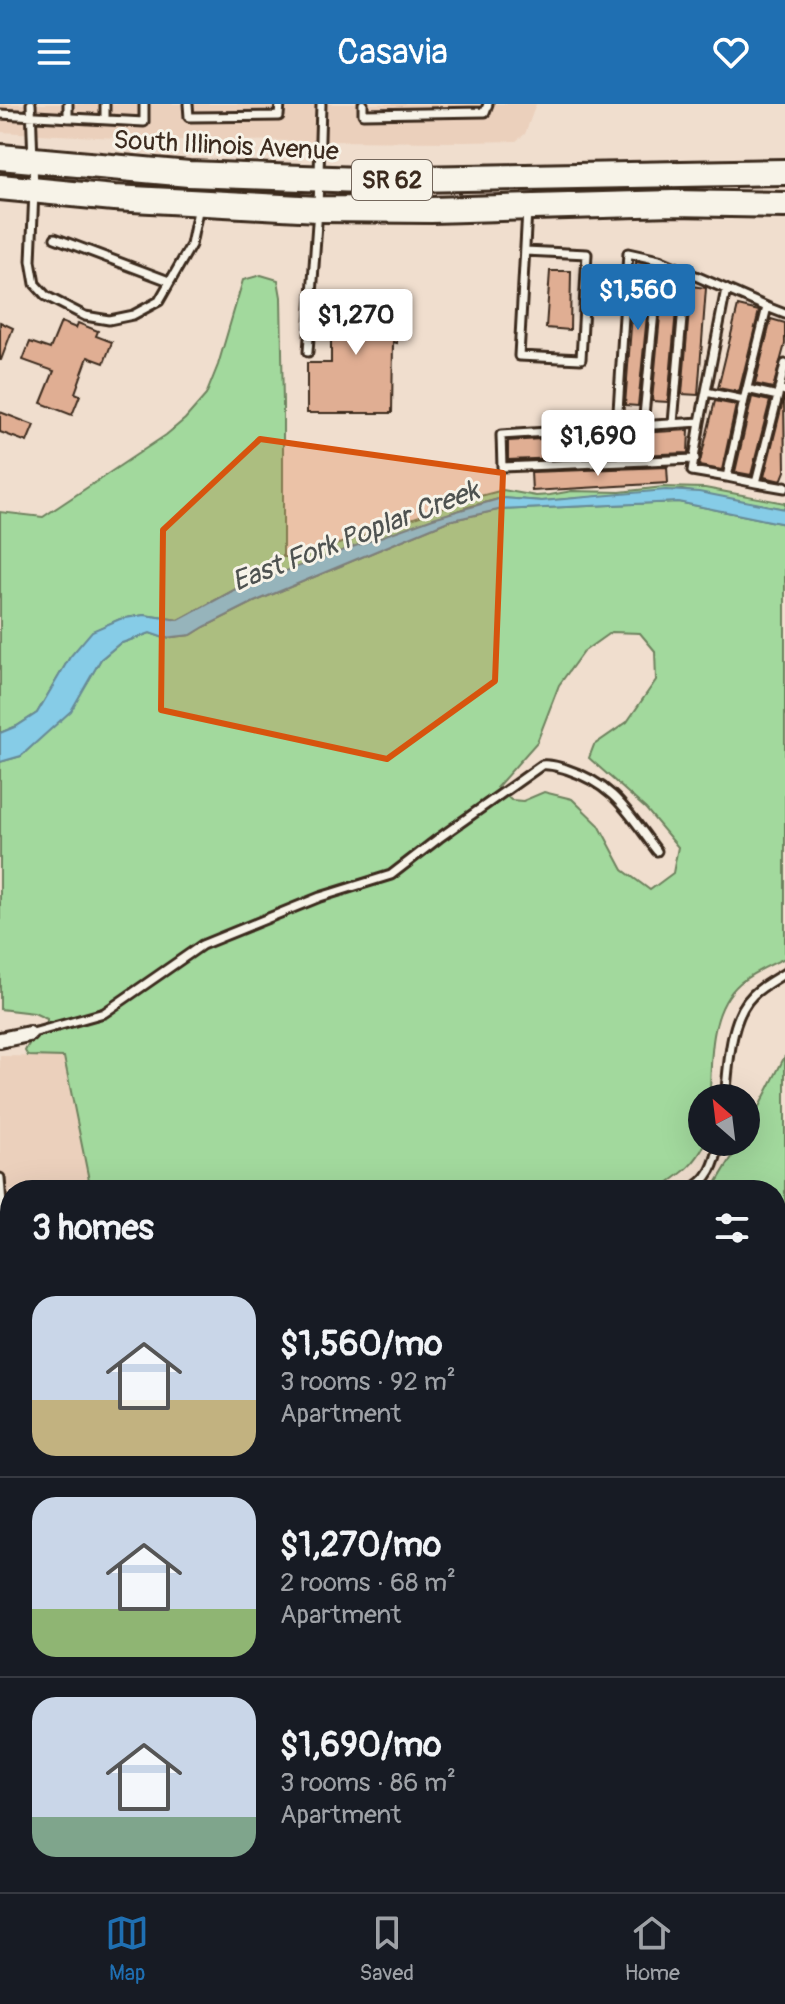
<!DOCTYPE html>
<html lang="en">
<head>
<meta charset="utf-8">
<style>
  body { margin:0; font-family:Pangolin,sans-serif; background:#20242c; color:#f1f3f6; height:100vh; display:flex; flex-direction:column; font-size:30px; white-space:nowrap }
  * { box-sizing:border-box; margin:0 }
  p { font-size:26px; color:#9ea1a6 }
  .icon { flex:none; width:44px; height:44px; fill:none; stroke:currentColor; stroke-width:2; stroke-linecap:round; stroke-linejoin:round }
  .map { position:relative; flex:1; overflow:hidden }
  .sheet { position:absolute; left:0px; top:1076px; width:786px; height:712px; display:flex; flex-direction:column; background:#171b24; border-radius:32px 32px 0 0; box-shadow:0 8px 32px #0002 }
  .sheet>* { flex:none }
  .needle { width:52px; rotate:332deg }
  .fabs { position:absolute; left:688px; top:980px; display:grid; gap:16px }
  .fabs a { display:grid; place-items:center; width:72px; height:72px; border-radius:50%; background:#171b24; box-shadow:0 8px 32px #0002; font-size:40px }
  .price { position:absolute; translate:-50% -68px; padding:0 18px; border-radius:8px; background:#fff; color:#222; font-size:26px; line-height:52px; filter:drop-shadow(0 2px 4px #0008) }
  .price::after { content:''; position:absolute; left:50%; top:48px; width:24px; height:18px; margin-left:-12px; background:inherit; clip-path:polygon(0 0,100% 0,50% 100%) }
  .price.current { background:#1f6fb2; color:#fff }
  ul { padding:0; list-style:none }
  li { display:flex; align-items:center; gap:24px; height:200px; padding:0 32px }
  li+li { border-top:2px solid #363941 }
  li span { display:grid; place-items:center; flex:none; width:224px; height:160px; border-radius:24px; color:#555 }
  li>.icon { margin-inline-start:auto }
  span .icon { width:96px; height:96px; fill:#fffc; stroke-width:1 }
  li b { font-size:34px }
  h2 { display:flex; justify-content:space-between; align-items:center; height:96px; padding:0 32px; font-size:34px }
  header { display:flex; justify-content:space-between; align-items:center; height:104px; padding:0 32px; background:#1f6fb2; color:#fff; font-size:36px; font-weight:600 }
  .tabs { display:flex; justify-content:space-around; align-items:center; height:112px; border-top:2px solid #363941; background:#171b24; font-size:22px; color:#9ea1a6 }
  .tabs a { display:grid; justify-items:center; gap:4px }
  .tabs .current { color:#1f6fb2 }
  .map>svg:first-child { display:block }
  .built { fill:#ebd0bc }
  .green { fill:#a2d99d; stroke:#6e825e; stroke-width:2; fill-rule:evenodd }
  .water { fill:#86cce7; stroke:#688b97; stroke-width:2 }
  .building { fill:#e0ae93; stroke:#3b2a1e; stroke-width:2 }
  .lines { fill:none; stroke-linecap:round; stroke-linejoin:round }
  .service-casing { stroke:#3b2a1e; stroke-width:13 }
  .minor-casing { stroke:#3b2a1e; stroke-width:20 }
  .trunk-casing { stroke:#3b2a1e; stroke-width:30 }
  .service { stroke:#f7f3e8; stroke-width:7 }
  .minor { stroke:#f7f3e8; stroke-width:14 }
  .trunk { stroke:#f7f3e8; stroke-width:24 }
  .marked { fill:#d7540e; fill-opacity:0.2; stroke:#d7540e; stroke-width:6; stroke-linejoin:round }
  .labels { text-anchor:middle; stroke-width:6; stroke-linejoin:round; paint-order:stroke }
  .shield { fill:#f7f3e8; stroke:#73665b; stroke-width:2 }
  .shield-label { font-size:24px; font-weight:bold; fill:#3b2a1e }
  .street-label { font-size:26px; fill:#3b2a1e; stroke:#f7f3e8 }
  .water-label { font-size:28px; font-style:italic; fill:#4e5250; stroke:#f7f3e8 }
</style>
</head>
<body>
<header><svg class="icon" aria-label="menu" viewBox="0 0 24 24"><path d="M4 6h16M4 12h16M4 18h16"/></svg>Casavia<svg class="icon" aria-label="heart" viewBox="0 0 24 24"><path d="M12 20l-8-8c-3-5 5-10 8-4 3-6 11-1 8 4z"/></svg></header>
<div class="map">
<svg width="785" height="1788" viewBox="0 0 785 1788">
  <rect width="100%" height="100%" fill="#f0dece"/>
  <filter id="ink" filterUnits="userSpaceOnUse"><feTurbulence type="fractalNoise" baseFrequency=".0125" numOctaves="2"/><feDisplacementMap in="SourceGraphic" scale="16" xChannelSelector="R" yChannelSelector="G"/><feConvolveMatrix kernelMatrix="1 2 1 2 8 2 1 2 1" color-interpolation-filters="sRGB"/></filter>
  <g filter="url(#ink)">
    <path class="built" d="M0 0H536L525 30 516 37 464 38 156 36 0 28Z
      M0 952 64 953 91 1086H10V1778H17L12 1788H0Z"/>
    <path class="green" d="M261 171 278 176 281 193 283 300V453H301L469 395 503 386 536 392 550 391 572 387 620 388 663 383 705 384 785 399V405L682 386 542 397 502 394 468 403 236 485 179 516 144 511 120 515 93 527 70 553 37 609 17 622 0 629V408L43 413 166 331 185 315 206 291 218 261 243 176Z
      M678 398 785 420V854C770 861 753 868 740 879 709 906 711 956 710 994H702V1038H706L705 1040C693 1064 679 1071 658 1086H91L64 953 28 952 25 947C30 936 36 933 47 929V915L34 909 0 905V658L21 652 43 631 87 579 101 555 119 540 150 529 164 534 191 531 204 523 254 498 448 417 498 406ZM611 528 640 529 655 547 656 576 627 618 594 641 589 654 646 705 678 743 673 769 650 786 623 766 599 721 572 695 544 688 523 697 511 696 497 683 537 638 559 581 583 548Z
      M785 952V1209L776 1217V1086H712L741 1038H746V1028Z
      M785 1298V1383L780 1389H776V1304Z
      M785 1760V1788H736L746 1778H776V1763Z
      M17 1778H220L212 1788H12Z
      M327 1778H691V1788H317Z"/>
    <path class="water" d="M666 386 699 388 785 405V420L678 398 498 406 448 417 254 498 204 523 191 531 164 534 150 529 119 540 101 555 71 607 21 652 0 658V629L17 622 37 609 70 553 92 527 120 515 144 511 179 516 236 485 433 414 502 394 542 397Z"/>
    <path class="building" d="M636 158 652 161 638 302 625 301Z
      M550 167H571L570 226 546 224Z
      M664 170 679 172 668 298 652 297Z
      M691 182 706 184 698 291 682 290Z
      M328 190H397V239L393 238 392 309H307V259H331V236H328Z
      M738 202 759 207 739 288 718 284Z
      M771 215 785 219V240L773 284 755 280Z
      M0 218 13 224 1 256H0Z
      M61 218 76 224 78 219 98 227 96 232 112 238 104 259 88 253 75 289 80 291 72 311 41 299 54 267 23 256 30 238 50 245Z
      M752 293 770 297 751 371 735 368Z
      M784 293 785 367 781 377 764 373Z
      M715 297 736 301 722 366 699 362Z
      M0 308 34 321 27 338 0 328Z
      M689 326 688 349 508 356V337Z
      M667 363 668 379 532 387 531 368Z"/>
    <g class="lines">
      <defs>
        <path id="service" d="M31 0 34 87 31 157 35 180 46 192 85 212 109 216 133 211 159 197 191 141 199 102
          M105 0V16
          M188 0 189 13 279 12 280 0
          M363 0V10L485 8 488 0
          M0 10 144 18V0
          M68 14V0
          M55 134 169 177
          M525 147 587 150 581 255 519 252 527 106
          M767 203 785 210
          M308 248 318 105 321 0
          M747 285 778 292 779 285 785 287
          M779 285 785 260
          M700 318 692 367 727 373 744 296
          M673 319 686 168
          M643 322 659 156
          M617 323 628 149 659 156 767 203 744 296 706 288
          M695 355 502 363 501 331 700 318 726 185
          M727 373 756 379 778 292
          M756 379 785 384V382
          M29 930 104 909 202 841 320 793 391 771 439 734 542 661C551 660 558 663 566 665 615 681 628 709 657 747
          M725 994C729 962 729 914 753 891 762 882 774 876 785 869
          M0 1074 10 1204
          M689 1086C710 1077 715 1059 720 1038
          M0 1599H10
          M260 1788 265 1778"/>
        <path id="minor" d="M0 936 29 930"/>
        <path id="trunk" d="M0 53 189 70 361 76 785 68
          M0 83 114 94 318 105 431 106 673 99 785 101"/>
      </defs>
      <use href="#service" class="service-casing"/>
      <use href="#minor" class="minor-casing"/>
      <use href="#trunk" class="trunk-casing"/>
      <use href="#service" class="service"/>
      <use href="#minor" class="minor"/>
      <use href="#trunk" class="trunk"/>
    </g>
  </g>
  <path class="marked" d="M260 335 503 369 495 577 387 655 161 606 163 426Z"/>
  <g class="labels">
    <rect class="shield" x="352" y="56" width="80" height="40" rx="6"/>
    <g class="shield-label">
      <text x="392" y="84">SR 62</text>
    </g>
    <g class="street-label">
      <text transform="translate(226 41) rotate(3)" y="9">South Illinois Avenue</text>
    </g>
    <g class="water-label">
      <text transform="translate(355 431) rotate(-21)" y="10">East Fork Poplar Creek</text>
    </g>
  </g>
</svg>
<div class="fabs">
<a><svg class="needle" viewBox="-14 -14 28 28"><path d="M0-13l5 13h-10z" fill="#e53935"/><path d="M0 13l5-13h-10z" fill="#9ea1a6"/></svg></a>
</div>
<b class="price current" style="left:638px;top:228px">$1,560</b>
<b class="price" style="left:356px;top:253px">$1,270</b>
<b class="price" style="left:598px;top:374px">$1,690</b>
<section class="sheet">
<h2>3 homes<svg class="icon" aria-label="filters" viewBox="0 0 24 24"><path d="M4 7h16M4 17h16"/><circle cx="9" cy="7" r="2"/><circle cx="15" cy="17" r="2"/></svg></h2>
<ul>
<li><span style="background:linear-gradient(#c9d6e8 65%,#c2b280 0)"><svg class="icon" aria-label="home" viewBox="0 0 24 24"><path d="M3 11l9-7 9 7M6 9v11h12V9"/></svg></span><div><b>$1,560/mo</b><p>3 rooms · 92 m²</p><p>Apartment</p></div></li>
<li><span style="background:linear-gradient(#c9d6e8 70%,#8fb573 0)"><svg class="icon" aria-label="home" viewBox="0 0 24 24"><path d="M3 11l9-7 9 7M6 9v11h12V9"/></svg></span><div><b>$1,270/mo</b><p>2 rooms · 68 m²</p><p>Apartment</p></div></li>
<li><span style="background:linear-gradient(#c9d6e8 75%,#7fa58c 0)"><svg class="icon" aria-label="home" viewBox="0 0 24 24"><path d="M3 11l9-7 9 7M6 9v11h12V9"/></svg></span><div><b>$1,690/mo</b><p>3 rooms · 86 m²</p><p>Apartment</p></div></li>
</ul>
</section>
</div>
<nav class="tabs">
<a class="current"><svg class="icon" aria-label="map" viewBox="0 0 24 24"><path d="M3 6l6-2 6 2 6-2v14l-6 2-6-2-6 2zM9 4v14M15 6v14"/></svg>Map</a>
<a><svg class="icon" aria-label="saved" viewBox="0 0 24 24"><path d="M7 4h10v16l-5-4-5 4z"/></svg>Saved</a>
<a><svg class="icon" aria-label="home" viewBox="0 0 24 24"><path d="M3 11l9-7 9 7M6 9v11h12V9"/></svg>Home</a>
</nav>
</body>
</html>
